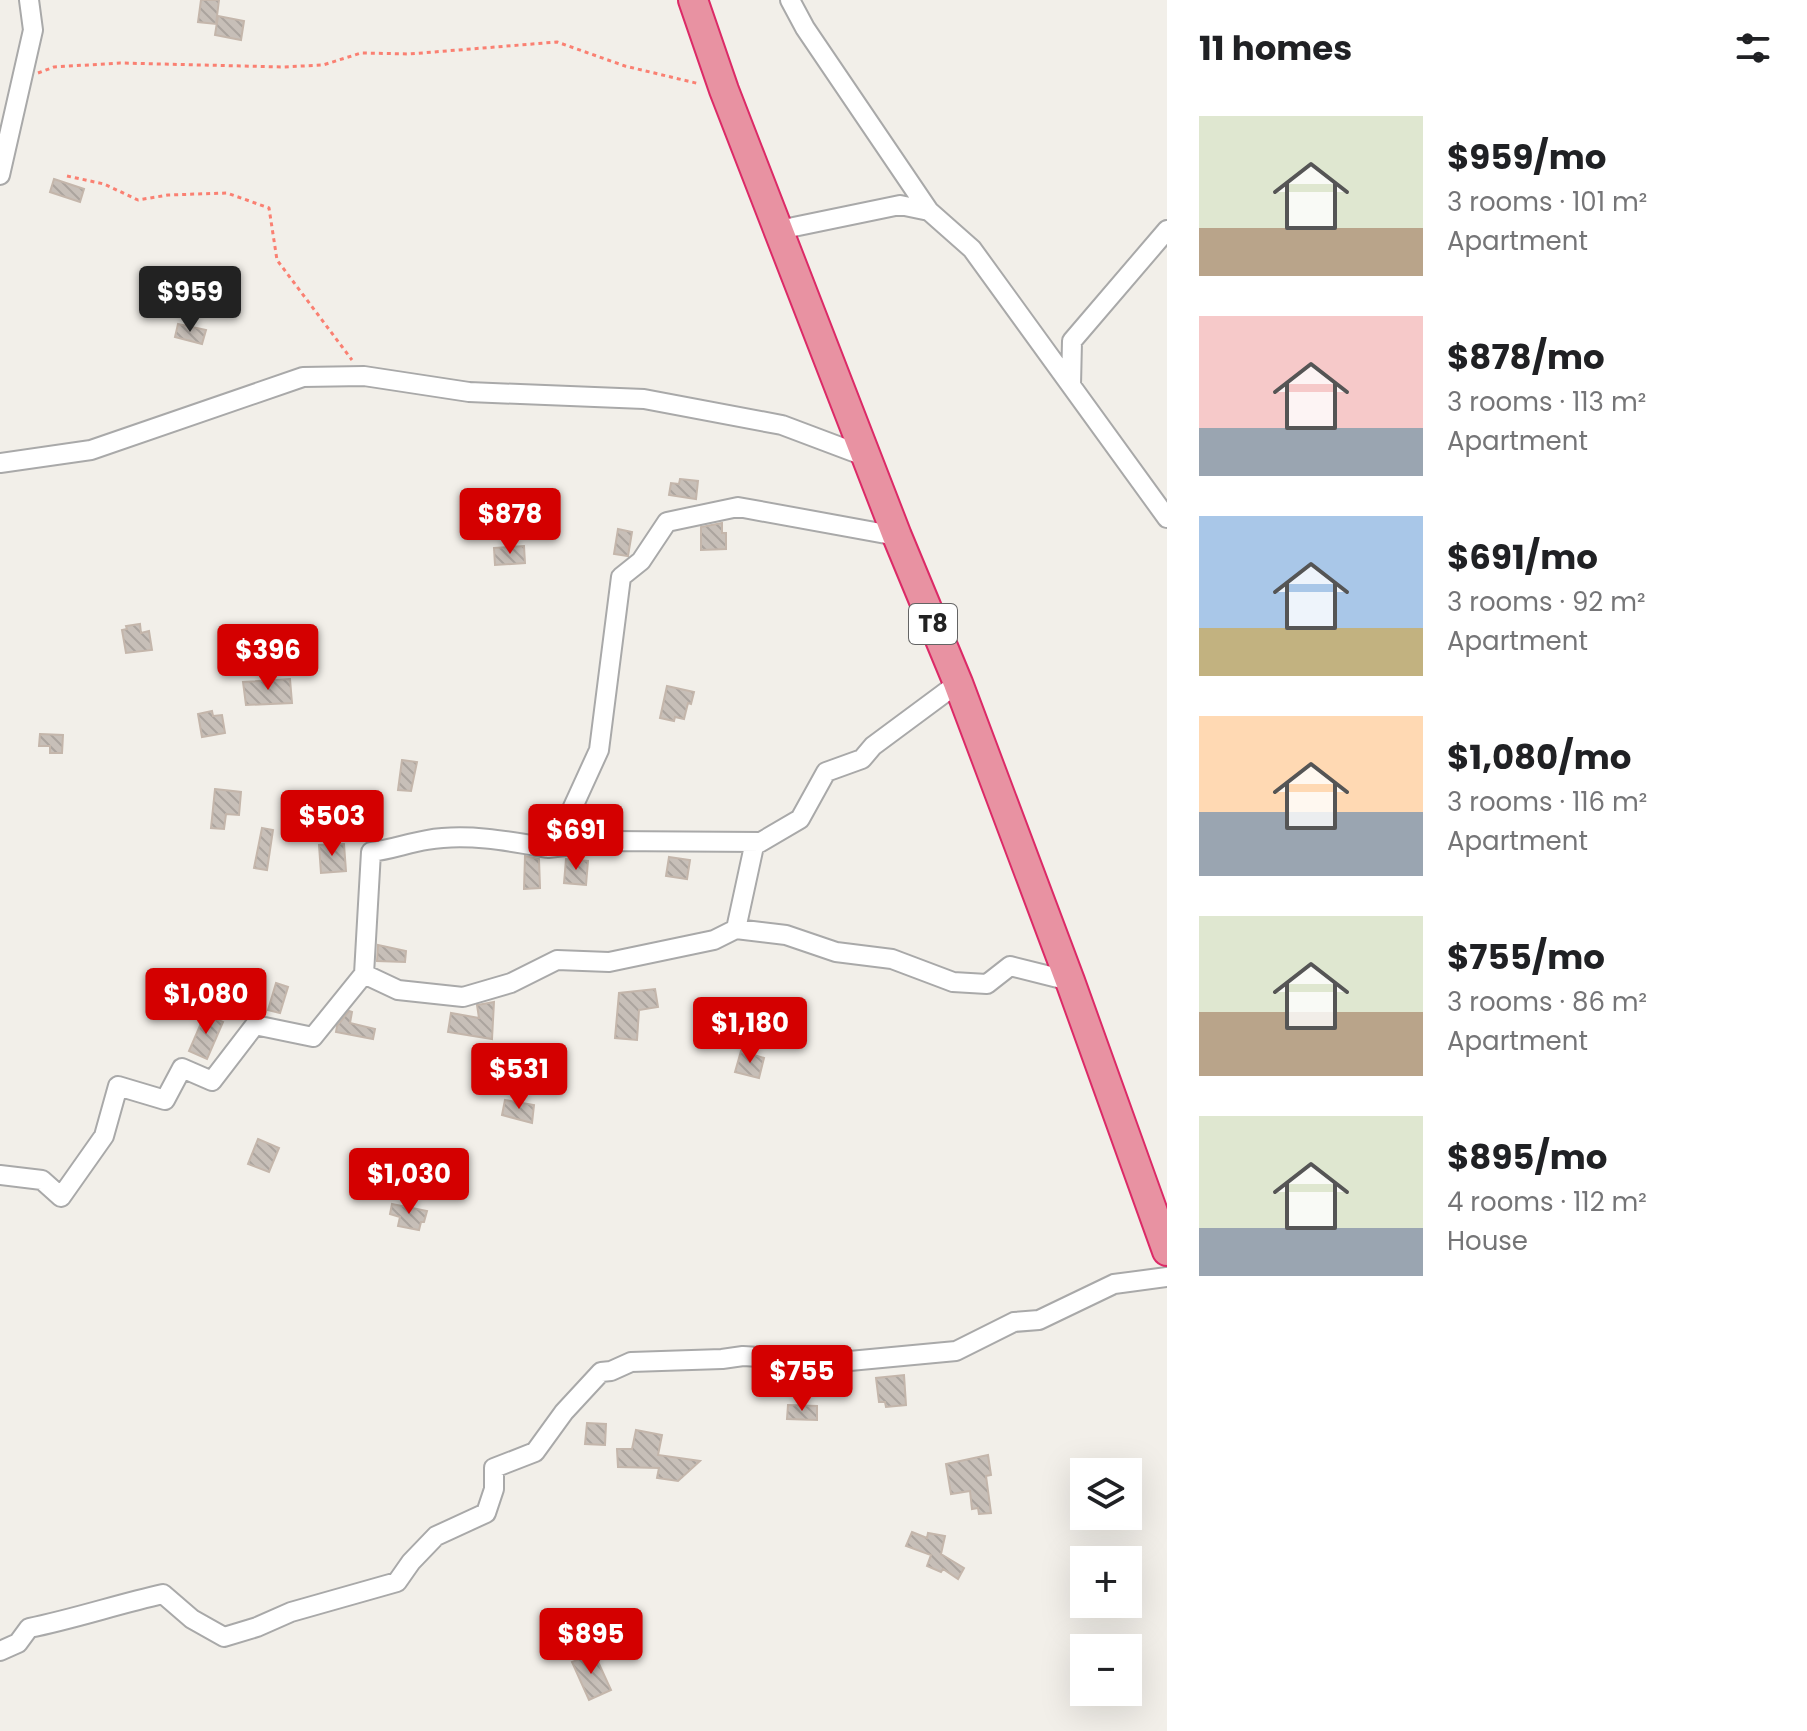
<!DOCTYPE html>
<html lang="en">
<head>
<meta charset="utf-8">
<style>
  body { margin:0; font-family:Poppins,sans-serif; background:#f2f2f2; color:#202124; height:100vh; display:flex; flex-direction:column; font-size:30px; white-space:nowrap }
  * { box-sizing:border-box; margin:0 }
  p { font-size:26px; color:#757577 }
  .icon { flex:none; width:44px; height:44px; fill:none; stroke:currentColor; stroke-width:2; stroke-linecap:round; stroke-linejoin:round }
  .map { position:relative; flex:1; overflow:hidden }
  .details { display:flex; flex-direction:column; background:#fff; width:640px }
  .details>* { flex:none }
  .fabs { position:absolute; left:1070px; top:1458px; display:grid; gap:16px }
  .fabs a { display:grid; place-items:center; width:72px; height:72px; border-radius:0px; background:#fff; box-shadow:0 8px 32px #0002; font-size:40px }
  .price { position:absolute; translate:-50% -68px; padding:0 18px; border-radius:8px; background:#d40000; color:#fff; font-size:26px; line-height:52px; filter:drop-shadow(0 2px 4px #0008) }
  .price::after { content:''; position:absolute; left:50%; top:48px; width:24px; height:18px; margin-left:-12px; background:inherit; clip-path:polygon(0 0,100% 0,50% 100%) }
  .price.current { background:#222; color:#fff }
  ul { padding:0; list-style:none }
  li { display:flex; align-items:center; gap:24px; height:200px; padding:0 32px }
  li span { display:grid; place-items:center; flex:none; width:224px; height:160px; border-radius:0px; color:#555 }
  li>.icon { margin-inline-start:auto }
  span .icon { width:96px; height:96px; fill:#fffc; stroke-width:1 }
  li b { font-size:34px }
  h2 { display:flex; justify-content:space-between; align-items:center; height:96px; padding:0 32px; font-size:34px }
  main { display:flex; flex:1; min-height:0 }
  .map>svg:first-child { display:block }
  .building { fill:url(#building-back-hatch); stroke:#c4b6ab; stroke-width:2 }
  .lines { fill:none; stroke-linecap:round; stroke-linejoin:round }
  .minor-casing { stroke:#a9a9a9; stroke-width:22 }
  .highway-casing { stroke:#dc2a67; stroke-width:32 }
  .path { stroke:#fa8072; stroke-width:3; stroke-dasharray:4 4; stroke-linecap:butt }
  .minor { stroke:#fff; stroke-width:18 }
  .highway { stroke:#e892a2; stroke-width:28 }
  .labels { text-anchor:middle; stroke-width:7; stroke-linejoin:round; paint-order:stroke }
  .shield { fill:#fff; stroke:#646464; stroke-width:2 }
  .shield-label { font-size:24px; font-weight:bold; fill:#222 }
</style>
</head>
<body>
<main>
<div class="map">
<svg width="1167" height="1731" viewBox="0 0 1167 1731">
  <defs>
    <pattern id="building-back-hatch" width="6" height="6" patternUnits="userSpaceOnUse" patternTransform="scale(2)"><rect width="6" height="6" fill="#c7bfb8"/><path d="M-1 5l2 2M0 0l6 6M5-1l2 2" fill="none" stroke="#aba49e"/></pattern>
  </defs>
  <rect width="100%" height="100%" fill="#f2efe9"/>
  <path class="building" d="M201 0H219L216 24 198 22Z
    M218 16 244 21 241 40 215 35Z
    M54 179 84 189 80 202 50 192Z
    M178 324 206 330 202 344 175 337Z
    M680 479 698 481 696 499 669 495 671 483 679 484Z
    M722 523V533H726V549L701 550V527Z
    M618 529 632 532 628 556 614 554Z
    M524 546 525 563 495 565 494 548Z
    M140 624 141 633 149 631 152 650 126 653 122 630 127 629 126 626Z
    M290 679 292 703 246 705 243 682Z
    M667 686 694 692 691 704 688 703 684 719 675 717 674 721 660 718Z
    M212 711 213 716 222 715 225 733 202 737 198 714Z
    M40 734 63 735 62 753H50V746H39Z
    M402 760 417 762 411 791 398 790Z
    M215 789 241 792 239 815 226 814 224 829 211 828Z
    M262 828 273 830 267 870 254 868Z
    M344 844 346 871 321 873 319 845Z
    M525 856 539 859 540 888 524 889Z
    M669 857 690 860 687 879 666 876Z
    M566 859 588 861 586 885 564 883Z
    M378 945 406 951 405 962 377 961Z
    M276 983 288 987 280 1013 268 1010Z
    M655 989 658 1007 639 1010 637 1040 615 1038 619 993Z
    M494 1002 492 1039 448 1032 451 1013 479 1018 477 1005Z
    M349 1011 352 1012 350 1023 375 1029 373 1039 336 1032 337 1026Z
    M205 1014 223 1022 207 1059 189 1051Z
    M741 1051 764 1058 759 1078 735 1072Z
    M505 1100 534 1105 532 1123 502 1115Z
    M258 1139 279 1148 269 1172 248 1164Z
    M392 1204 427 1211 424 1222H421L419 1230 398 1226 400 1217 390 1214Z
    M904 1375 906 1405 886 1407 885 1402H879L876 1378Z
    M788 1405 817 1406V1420L787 1419Z
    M587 1423 606 1424 605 1445 585 1444Z
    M636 1430 662 1435 658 1455 700 1461 678 1481 657 1478 659 1468 618 1467 617 1449H632Z
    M988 1455 991 1475 986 1476 991 1513 979 1514 978 1508 972 1509 970 1491 951 1494 946 1464Z
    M912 1532 927 1538 928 1533 945 1536 941 1554 964 1568 958 1579 943 1569 941 1572 927 1566 931 1555 906 1546Z
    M594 1653 611 1690 589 1700 572 1662Z"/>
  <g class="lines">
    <defs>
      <path id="minor" d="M790 0 805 28 929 211
        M0 175 33 30 29 0
        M779 230 900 205 929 211 972 249 1167 518
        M1071 385 1072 341 1167 230
        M0 463 91 450 303 377 364 376 469 392 644 399 782 425 867 457
        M897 536 738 507 667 522 641 561 621 577 599 750 567 820 548 848C509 841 466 833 427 840 408 843 390 850 371 852L364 974 398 990 463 997 511 983 557 960 609 962 714 940 736 929 786 935 836 952 892 959 953 982 987 984 1010 966 1070 981
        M548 848 607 841 761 842
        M736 929 754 846 800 819 826 772 862 759 873 746 958 683
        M0 1175 42 1180 61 1197 104 1136 118 1086 165 1100 182 1068 212 1081 255 1025 313 1037 364 974
        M0 1651 18 1643 29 1628C74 1619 118 1604 163 1594L192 1619 224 1637 257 1627 291 1612 397 1582 411 1562 436 1536 486 1513 494 1489V1468L535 1452 564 1412 601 1372 611 1371 631 1362 722 1359 743 1356 839 1362 956 1351 1014 1322 1039 1320 1114 1284 1167 1277"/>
      <path id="highway" d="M693 0 724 90 897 536 958 683 1070 981 1167 1251"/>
    </defs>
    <use href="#minor" class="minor-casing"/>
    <use href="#highway" class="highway-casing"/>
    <path class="path" d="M38 73 54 67 120 63 283 67 323 65 361 53 409 54 557 42 625 66 700 84
      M67 176 104 184 138 200 168 195 227 193 269 208 277 260 352 360"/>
    <use href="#minor" class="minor"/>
    <use href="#highway" class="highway"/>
  </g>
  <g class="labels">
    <rect class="shield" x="909" y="604" width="48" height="40" rx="6"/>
    <g class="shield-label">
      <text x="933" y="632">T8</text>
    </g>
  </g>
</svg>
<div class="fabs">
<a><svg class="icon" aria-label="layers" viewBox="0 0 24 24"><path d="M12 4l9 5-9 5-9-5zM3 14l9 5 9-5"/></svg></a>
<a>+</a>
<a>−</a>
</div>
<b class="price current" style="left:190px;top:334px">$959</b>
<b class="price" style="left:510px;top:556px">$878</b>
<b class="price" style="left:268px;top:692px">$396</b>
<b class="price" style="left:332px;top:858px">$503</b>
<b class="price" style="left:576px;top:872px">$691</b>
<b class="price" style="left:206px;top:1036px">$1,080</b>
<b class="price" style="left:750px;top:1065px">$1,180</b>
<b class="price" style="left:519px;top:1111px">$531</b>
<b class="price" style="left:409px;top:1216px">$1,030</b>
<b class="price" style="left:802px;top:1413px">$755</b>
<b class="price" style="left:591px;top:1676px">$895</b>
</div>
<section class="details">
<h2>11 homes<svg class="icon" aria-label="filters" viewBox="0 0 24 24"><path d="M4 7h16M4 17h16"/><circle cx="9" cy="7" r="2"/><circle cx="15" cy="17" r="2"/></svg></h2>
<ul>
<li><span style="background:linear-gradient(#dfe7d0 70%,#b9a48a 0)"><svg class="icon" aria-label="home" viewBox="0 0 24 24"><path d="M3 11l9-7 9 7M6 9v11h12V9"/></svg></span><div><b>$959/mo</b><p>3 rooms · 101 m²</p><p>Apartment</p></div></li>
<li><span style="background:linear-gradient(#f6c9c9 70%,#9aa5b1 0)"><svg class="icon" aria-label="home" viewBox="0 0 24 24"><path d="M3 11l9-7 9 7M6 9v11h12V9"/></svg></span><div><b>$878/mo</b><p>3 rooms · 113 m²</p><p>Apartment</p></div></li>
<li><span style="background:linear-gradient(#a9c7e8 70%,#c2b280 0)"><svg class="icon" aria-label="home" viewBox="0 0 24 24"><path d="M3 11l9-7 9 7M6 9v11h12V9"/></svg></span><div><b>$691/mo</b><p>3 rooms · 92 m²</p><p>Apartment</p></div></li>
<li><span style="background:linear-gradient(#ffd9b3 60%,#9aa5b1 0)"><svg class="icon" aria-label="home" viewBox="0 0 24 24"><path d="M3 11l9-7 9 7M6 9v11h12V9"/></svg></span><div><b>$1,080/mo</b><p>3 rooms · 116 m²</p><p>Apartment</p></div></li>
<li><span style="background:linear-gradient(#dfe7d0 60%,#b9a48a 0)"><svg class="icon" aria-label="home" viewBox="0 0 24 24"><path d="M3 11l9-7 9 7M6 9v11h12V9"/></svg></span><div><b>$755/mo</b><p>3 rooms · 86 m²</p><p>Apartment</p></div></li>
<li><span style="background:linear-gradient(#dfe7d0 70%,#9aa5b1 0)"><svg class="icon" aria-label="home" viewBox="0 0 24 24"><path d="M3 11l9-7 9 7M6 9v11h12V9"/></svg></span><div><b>$895/mo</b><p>4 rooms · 112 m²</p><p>House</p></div></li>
</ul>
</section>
</main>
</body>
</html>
